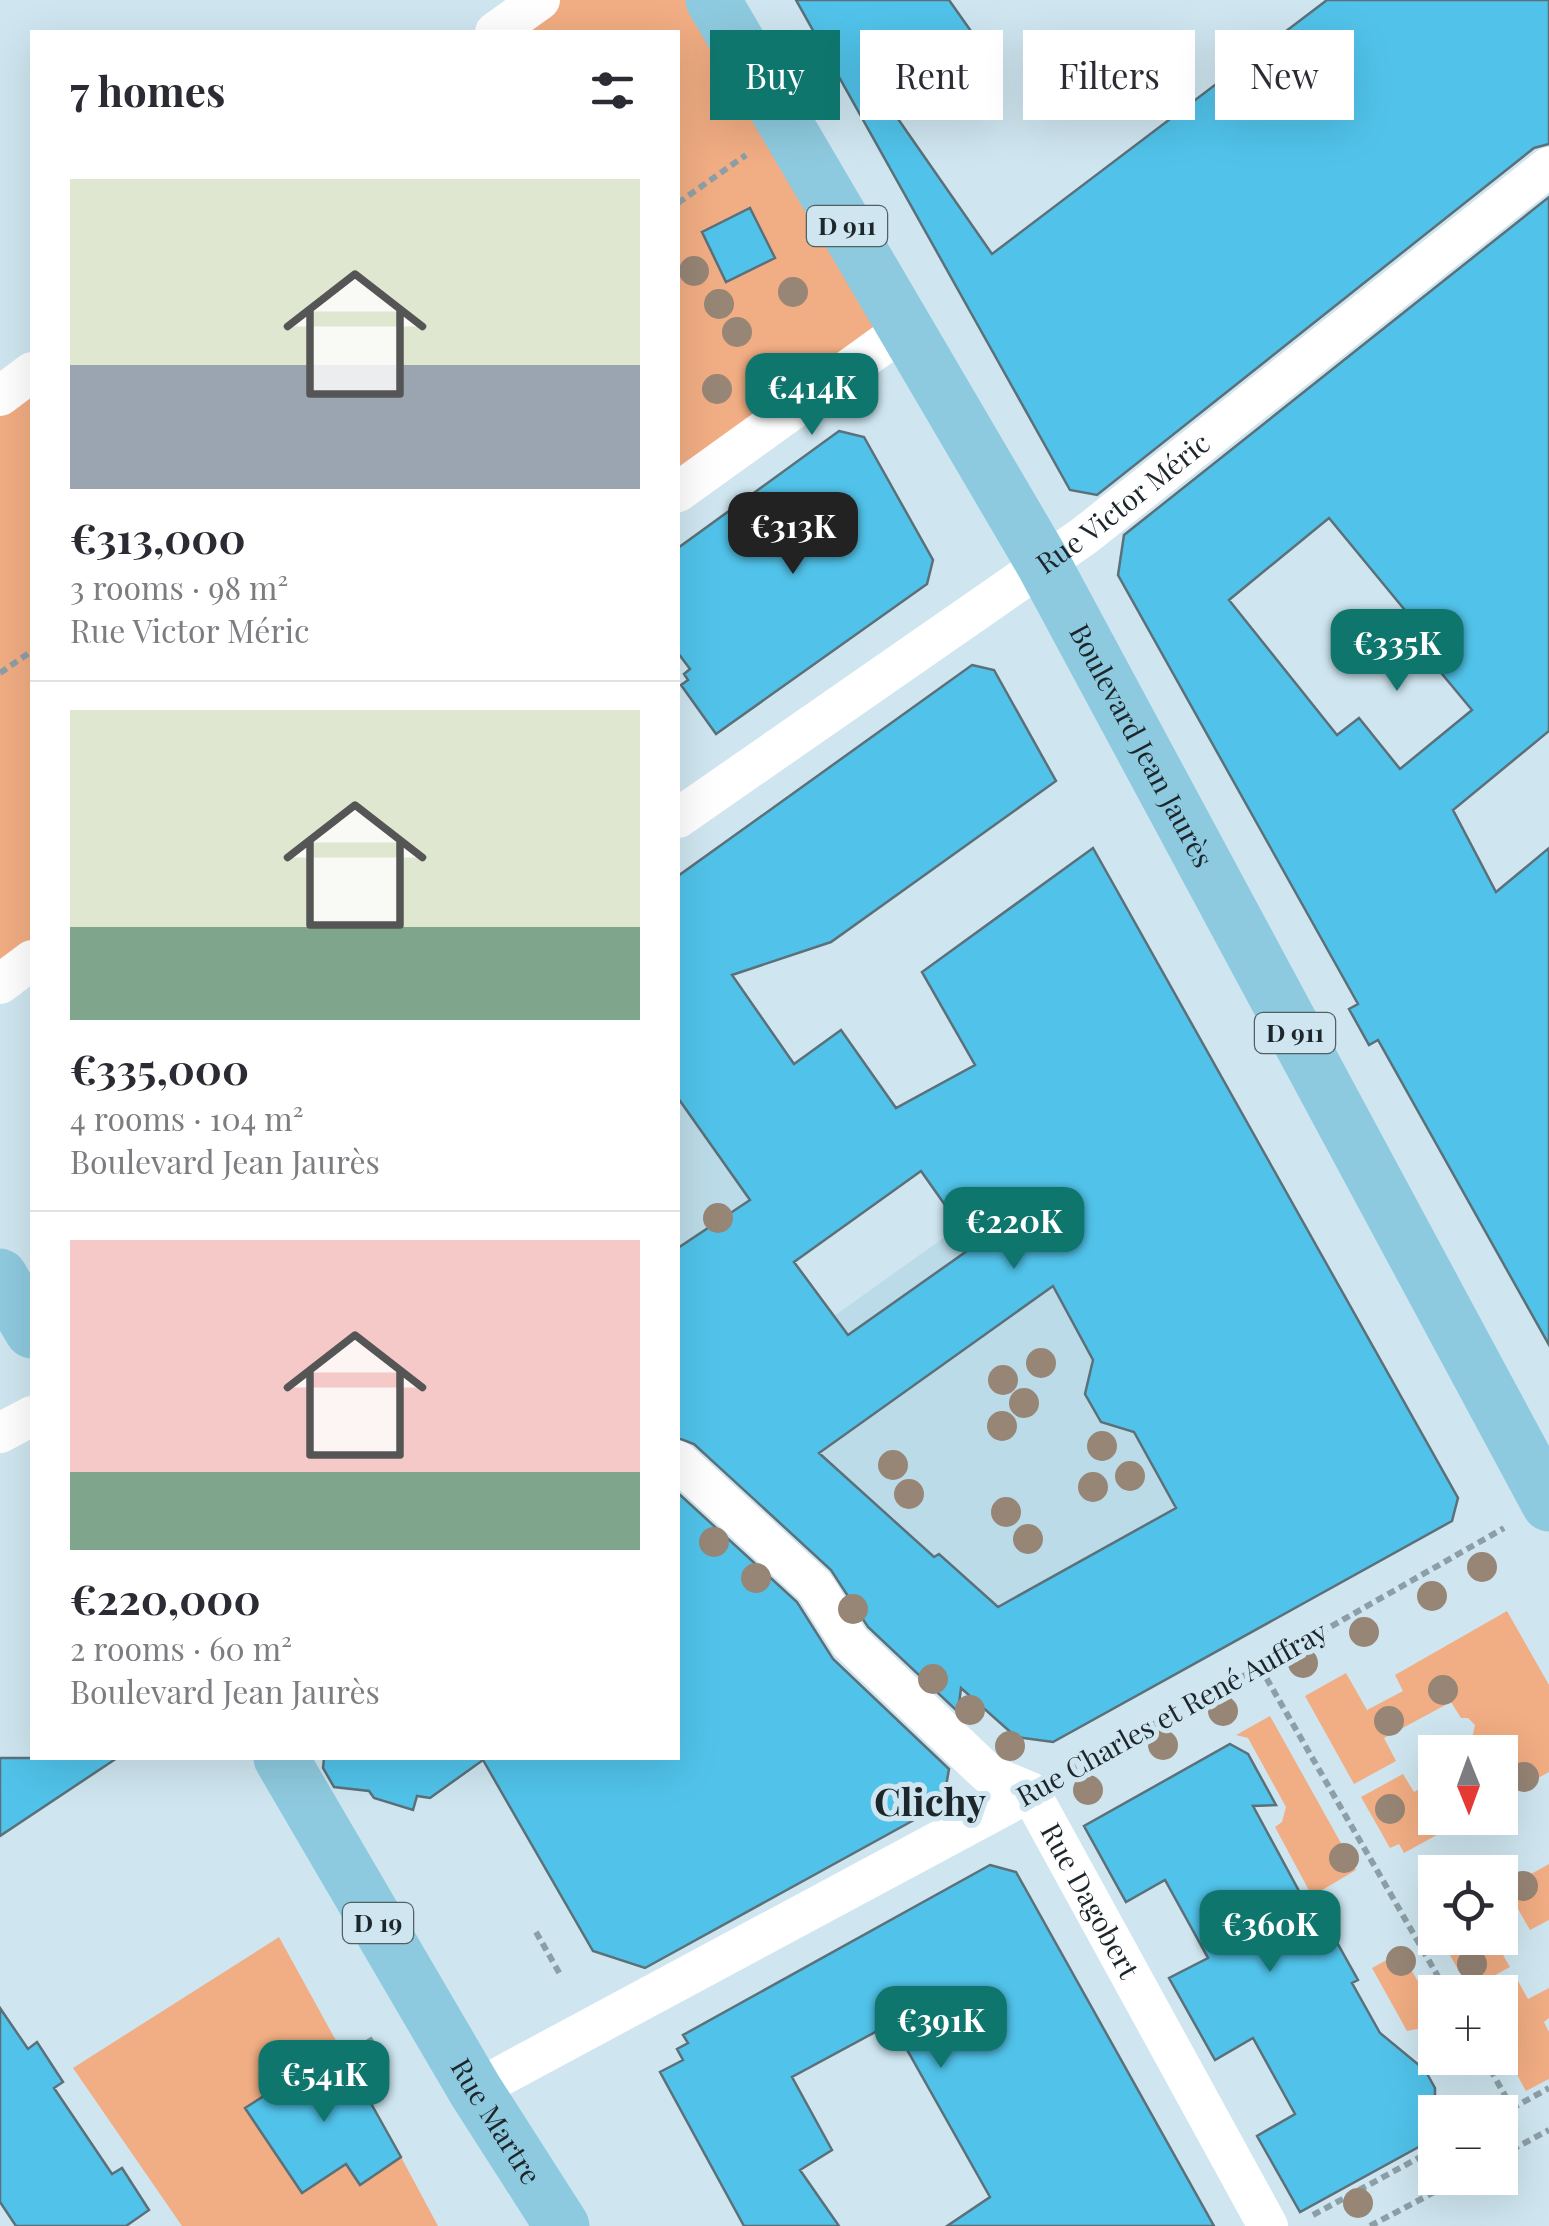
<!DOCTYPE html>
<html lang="en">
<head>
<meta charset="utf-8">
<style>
  body { margin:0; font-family:"Playfair Display",serif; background:#f2f2f3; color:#2b2b33; height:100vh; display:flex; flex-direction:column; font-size:38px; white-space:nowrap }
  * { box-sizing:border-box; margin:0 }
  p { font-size:32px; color:#7c7c81 }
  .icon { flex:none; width:55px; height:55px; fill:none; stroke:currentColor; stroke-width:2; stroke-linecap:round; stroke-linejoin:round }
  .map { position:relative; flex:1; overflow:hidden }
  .sheet { position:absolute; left:30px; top:30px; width:650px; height:1730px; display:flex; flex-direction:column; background:#fff; border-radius:0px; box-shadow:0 10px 40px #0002 }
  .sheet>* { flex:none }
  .banner { position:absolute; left:710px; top:30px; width:688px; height:90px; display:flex; gap:20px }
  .needle { width:65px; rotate:179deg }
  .buttons { position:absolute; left:1418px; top:1735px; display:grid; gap:20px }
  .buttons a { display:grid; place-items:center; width:100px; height:100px; border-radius:0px; background:#fff; box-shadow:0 10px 40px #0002; font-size:50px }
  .price { position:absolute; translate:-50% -85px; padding:0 22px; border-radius:20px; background:#0f766e; color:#fff; font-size:32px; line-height:65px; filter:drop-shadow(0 2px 5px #0008) }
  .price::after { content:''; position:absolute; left:50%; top:60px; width:30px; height:22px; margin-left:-15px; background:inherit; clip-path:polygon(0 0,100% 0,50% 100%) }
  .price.selected { background:#222; color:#fff }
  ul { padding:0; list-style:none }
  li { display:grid; align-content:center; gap:20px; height:530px; padding:0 40px }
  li+li { border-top:2px solid #e1e1e2 }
  li span { display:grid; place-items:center; height:310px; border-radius:0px; color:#555 }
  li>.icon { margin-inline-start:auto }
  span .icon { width:180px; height:180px; fill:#fffc; stroke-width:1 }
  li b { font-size:42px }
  h2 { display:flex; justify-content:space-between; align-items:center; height:120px; padding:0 40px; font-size:42px }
  .pill { padding:0 35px; border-radius:0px; background:#fff; box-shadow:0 10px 40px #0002; font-size:35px; line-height:90px }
  .pill.selected { background:#0f766e; color:#fff }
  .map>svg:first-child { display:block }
  .built { fill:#bcdbe8 }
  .green { fill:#f1ad83 }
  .building { fill:#51c3ea; stroke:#5b7079; stroke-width:2.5; fill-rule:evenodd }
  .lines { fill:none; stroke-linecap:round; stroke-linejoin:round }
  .path { stroke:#8d9fa6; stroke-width:6; stroke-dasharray:8 5; stroke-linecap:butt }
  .street { stroke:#fff; stroke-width:40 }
  .primary { stroke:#8ecadf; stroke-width:55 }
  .tree { fill:#978575 }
  .labels { text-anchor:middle; stroke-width:10; stroke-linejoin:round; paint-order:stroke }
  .shield { fill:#cfe6f0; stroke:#526065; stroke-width:2.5 }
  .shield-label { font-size:25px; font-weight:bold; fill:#1d262a }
  .street-label { font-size:28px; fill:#1d262a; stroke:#cfe6f0 }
  .district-label { font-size:38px; font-weight:bold; fill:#1d262a; stroke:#cfe6f0 }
</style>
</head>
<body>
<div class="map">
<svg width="1549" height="2226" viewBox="0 0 1549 2226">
  <rect width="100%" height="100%" fill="#cfe6f0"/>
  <path class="built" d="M678 1098 834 1316 1019 1184 1213 1532 951 1678 678 1429Z"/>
  <path class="green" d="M540 0H714L906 328 678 492V32H495Z
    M32 372V960L0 984V396Z
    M1507 1611 1549 1685V1772L1500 1799V1752H1480L1472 1738 1475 1725 1468 1718H1461L1451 1702 1384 1738 1396 1761 1354 1784 1305 1696 1346 1673 1367 1710 1403 1691 1395 1675Z
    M1270 1716 1356 1870 1312 1896 1275 1827 1282 1822 1286 1807 1248 1738 1236 1735Z
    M1403 1774 1414 1792 1429 1784 1435 1795V1818H1448L1453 1826 1404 1853 1399 1844 1390 1848 1361 1797Z
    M1549 1864V1920L1530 1930 1506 1888Z
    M1500 1912 1515 1938 1499 1948 1510 1967 1469 1989 1441 1939 1500 1938Z
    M279 1937 340 2048 246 2108 301 2192 346 2163 361 2184 401 2157 438 2226H182L73 2068Z
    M1401 1952 1435 2011V2049L1427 2034 1417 2029 1407 2031 1372 1968Z
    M1518 1981 1528 1999 1549 1988V2018L1544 2022 1549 2032V2079L1526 2091 1500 2044V1992H1496Z"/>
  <path class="building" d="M796 0H949L985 51 896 116 992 254 1327 0H1549V144L1534 148 1097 495 1070 490Z
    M1549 197V731L1453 810 1496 892 1549 848V1345L1378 1040 1369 1045 1349 1009 1358 1004 1118 575 1124 535ZM1329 518 1418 626 1408 633 1472 710 1400 769 1359 718 1337 735 1229 600Z
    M750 208 775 258 726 282 702 232Z
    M839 431 864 437 933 560 927 584 716 734 681 685 688 680 684 674 690 669 678 653V548Z
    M972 665 994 670 1056 781 831 942 732 975 794 1064 841 1030 896 1108 975 1065 922 972 1093 848 1458 1498 1452 1521 1053 1742 1016 1737 961 1688 958 1712 868 1627 831 1570 694 1444 678 1438V1248L750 1200 678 1098V876ZM921 1171 974 1246 848 1335 794 1262ZM1053 1286 1093 1360 1085 1394 1101 1422 1134 1432 1176 1508 998 1607 939 1554 934 1557 819 1453Z
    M678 1493 797 1602 833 1659 949 1769 943 1804 645 1968 593 1951 483 1760 430 1798 417 1796 413 1810 374 1798 369 1791 334 1787 323 1768 324 1758H678Z
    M1230 1744 1248 1754 1276 1805 1253 1806 1305 1902 1312 1898 1358 1980 1352 1983 1380 2033 1425 2070 1435 2088V2138L1300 2212 1257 2136 1295 2114 1253 2038 1215 2060 1169 1978 1208 1958 1165 1880 1126 1902 1084 1826Z
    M0 1758H117L0 1836Z
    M990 1865 1016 1872 1214 2226H947L990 2197 892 2023 792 2077 832 2150 800 2170 839 2226H744L660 2072 683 2060 677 2049 688 2043 683 2035Z
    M0 2008 28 2049 37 2042 63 2082 54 2088 112 2174 122 2168 149 2210 126 2226H16L0 2202Z
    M340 2048 401 2157 360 2185 346 2164 302 2193 245 2108Z"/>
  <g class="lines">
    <path class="path" d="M678 203 746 155
      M0 673 32 651
      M1260 1667 1447 1992
      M1069 1770 1260 1667 1504 1528
      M536 1932 561 1976
      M369 2038 388 2072
      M1484 2058 1512 2108
      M1500 2115 1549 2088
      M1500 2156 1549 2130
      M1313 2215 1435 2149
      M1370 2226 1461 2178"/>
    <g class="street">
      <path d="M495 32 540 0"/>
      <path d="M0 396 32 372"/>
      <path d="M678 492 906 328"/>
      <path id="s1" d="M678 818 1084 536 1549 167"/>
      <path d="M0 984 32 960"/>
      <path d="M0 1433 32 1416"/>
      <path id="s2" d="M678 1461 815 1587 850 1642 981 1767 990 1775 1030 1792 1268 2226"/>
      <path d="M475 2090 1030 1792"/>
    </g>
    <g class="primary">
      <path id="s3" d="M713 0 1043 563 1549 1504"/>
      <path d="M0 1276 32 1331"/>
      <path id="s4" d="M281 1758 475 2090 562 2226"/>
    </g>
  </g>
  <g class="tree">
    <circle cx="694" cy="271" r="15"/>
    <circle cx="793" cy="292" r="15"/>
    <circle cx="719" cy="304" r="15"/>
    <circle cx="737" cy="332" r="15"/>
    <circle cx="717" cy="389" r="15"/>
    <circle cx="718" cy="1218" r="15"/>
    <circle cx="1041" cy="1363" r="15"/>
    <circle cx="1003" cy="1380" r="15"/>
    <circle cx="1024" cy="1403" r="15"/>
    <circle cx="1002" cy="1426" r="15"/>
    <circle cx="1102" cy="1446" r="15"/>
    <circle cx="893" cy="1465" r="15"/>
    <circle cx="1130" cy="1476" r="15"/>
    <circle cx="1093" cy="1487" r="15"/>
    <circle cx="909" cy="1494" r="15"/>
    <circle cx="1006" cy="1512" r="15"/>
    <circle cx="1028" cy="1539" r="15"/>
    <circle cx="714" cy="1542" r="15"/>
    <circle cx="1482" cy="1567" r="15"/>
    <circle cx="756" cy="1578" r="15"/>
    <circle cx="1432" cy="1596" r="15"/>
    <circle cx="853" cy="1609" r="15"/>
    <circle cx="1364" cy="1632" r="15"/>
    <circle cx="1303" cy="1663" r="15"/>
    <circle cx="933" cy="1679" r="15"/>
    <circle cx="1443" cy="1690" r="15"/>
    <circle cx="970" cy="1710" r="15"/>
    <circle cx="1223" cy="1711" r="15"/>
    <circle cx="1389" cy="1721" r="15"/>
    <circle cx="1163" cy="1745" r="15"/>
    <circle cx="1010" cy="1746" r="15"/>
    <circle cx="1524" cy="1777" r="15"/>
    <circle cx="1088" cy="1790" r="15"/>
    <circle cx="1390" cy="1809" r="15"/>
    <circle cx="1344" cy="1858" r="15"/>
    <circle cx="1523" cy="1886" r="15"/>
    <circle cx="1401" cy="1961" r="15"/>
    <circle cx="1472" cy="1964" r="15"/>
    <circle cx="1358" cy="2203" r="15"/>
  </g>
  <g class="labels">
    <g class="shield">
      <rect x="807" y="206" width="80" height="40" rx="8"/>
      <rect x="1255" y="1013" width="80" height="40" rx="8"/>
      <rect x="343" y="1903" width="70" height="40" rx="8"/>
    </g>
    <g class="shield-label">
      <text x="847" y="235">D 911</text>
      <text x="1295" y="1042">D 911</text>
      <text x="378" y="1932">D 19</text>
    </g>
    <g class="street-label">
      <text dy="10" stroke="none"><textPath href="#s1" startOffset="545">Rue Victor Méric</textPath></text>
      <text dy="10" stroke="none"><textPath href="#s3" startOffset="860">Boulevard Jean Jaurès</textPath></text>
      <text transform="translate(1172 1714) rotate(-29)" y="10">Rue Charles et René Auffray</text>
      <text dy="10" stroke="none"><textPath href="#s2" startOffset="612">Rue Dagobert</textPath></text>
      <text dy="10" stroke="none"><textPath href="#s4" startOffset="422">Rue Martre</textPath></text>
    </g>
    <g class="district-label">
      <text x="930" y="1816">Clichy</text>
    </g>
  </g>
</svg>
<div class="buttons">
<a><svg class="needle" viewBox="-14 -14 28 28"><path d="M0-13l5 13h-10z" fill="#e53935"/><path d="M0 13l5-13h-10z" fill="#7c7c81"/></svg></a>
<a><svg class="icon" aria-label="locate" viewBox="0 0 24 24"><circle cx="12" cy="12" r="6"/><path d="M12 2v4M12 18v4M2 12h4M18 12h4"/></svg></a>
<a>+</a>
<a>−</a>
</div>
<b class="price" style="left:812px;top:438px">€414K</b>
<b class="price selected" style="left:793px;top:577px">€313K</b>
<b class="price" style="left:1397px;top:694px">€335K</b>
<b class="price" style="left:1014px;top:1272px">€220K</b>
<b class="price" style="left:1270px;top:1975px">€360K</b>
<b class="price" style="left:941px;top:2071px">€391K</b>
<b class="price" style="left:324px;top:2125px">€541K</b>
<div class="banner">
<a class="pill selected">Buy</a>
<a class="pill">Rent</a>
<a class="pill">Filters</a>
<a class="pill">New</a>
</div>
<section class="sheet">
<h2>7 homes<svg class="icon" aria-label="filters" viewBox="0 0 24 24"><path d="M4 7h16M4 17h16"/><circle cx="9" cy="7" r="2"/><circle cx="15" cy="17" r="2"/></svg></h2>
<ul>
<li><span style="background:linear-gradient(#dfe7d0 60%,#9aa5b1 0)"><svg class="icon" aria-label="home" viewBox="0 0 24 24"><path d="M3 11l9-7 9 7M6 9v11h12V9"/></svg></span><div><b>€313,000</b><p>3 rooms · 98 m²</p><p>Rue Victor Méric</p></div></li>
<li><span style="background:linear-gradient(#dfe7d0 70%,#7fa58c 0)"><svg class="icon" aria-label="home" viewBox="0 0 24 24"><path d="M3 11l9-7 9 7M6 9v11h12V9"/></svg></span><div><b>€335,000</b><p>4 rooms · 104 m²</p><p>Boulevard Jean Jaurès</p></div></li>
<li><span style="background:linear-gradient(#f6c9c9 75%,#7fa58c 0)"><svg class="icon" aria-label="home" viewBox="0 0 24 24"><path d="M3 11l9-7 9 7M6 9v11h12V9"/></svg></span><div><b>€220,000</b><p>2 rooms · 60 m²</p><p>Boulevard Jean Jaurès</p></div></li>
</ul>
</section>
</div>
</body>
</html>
